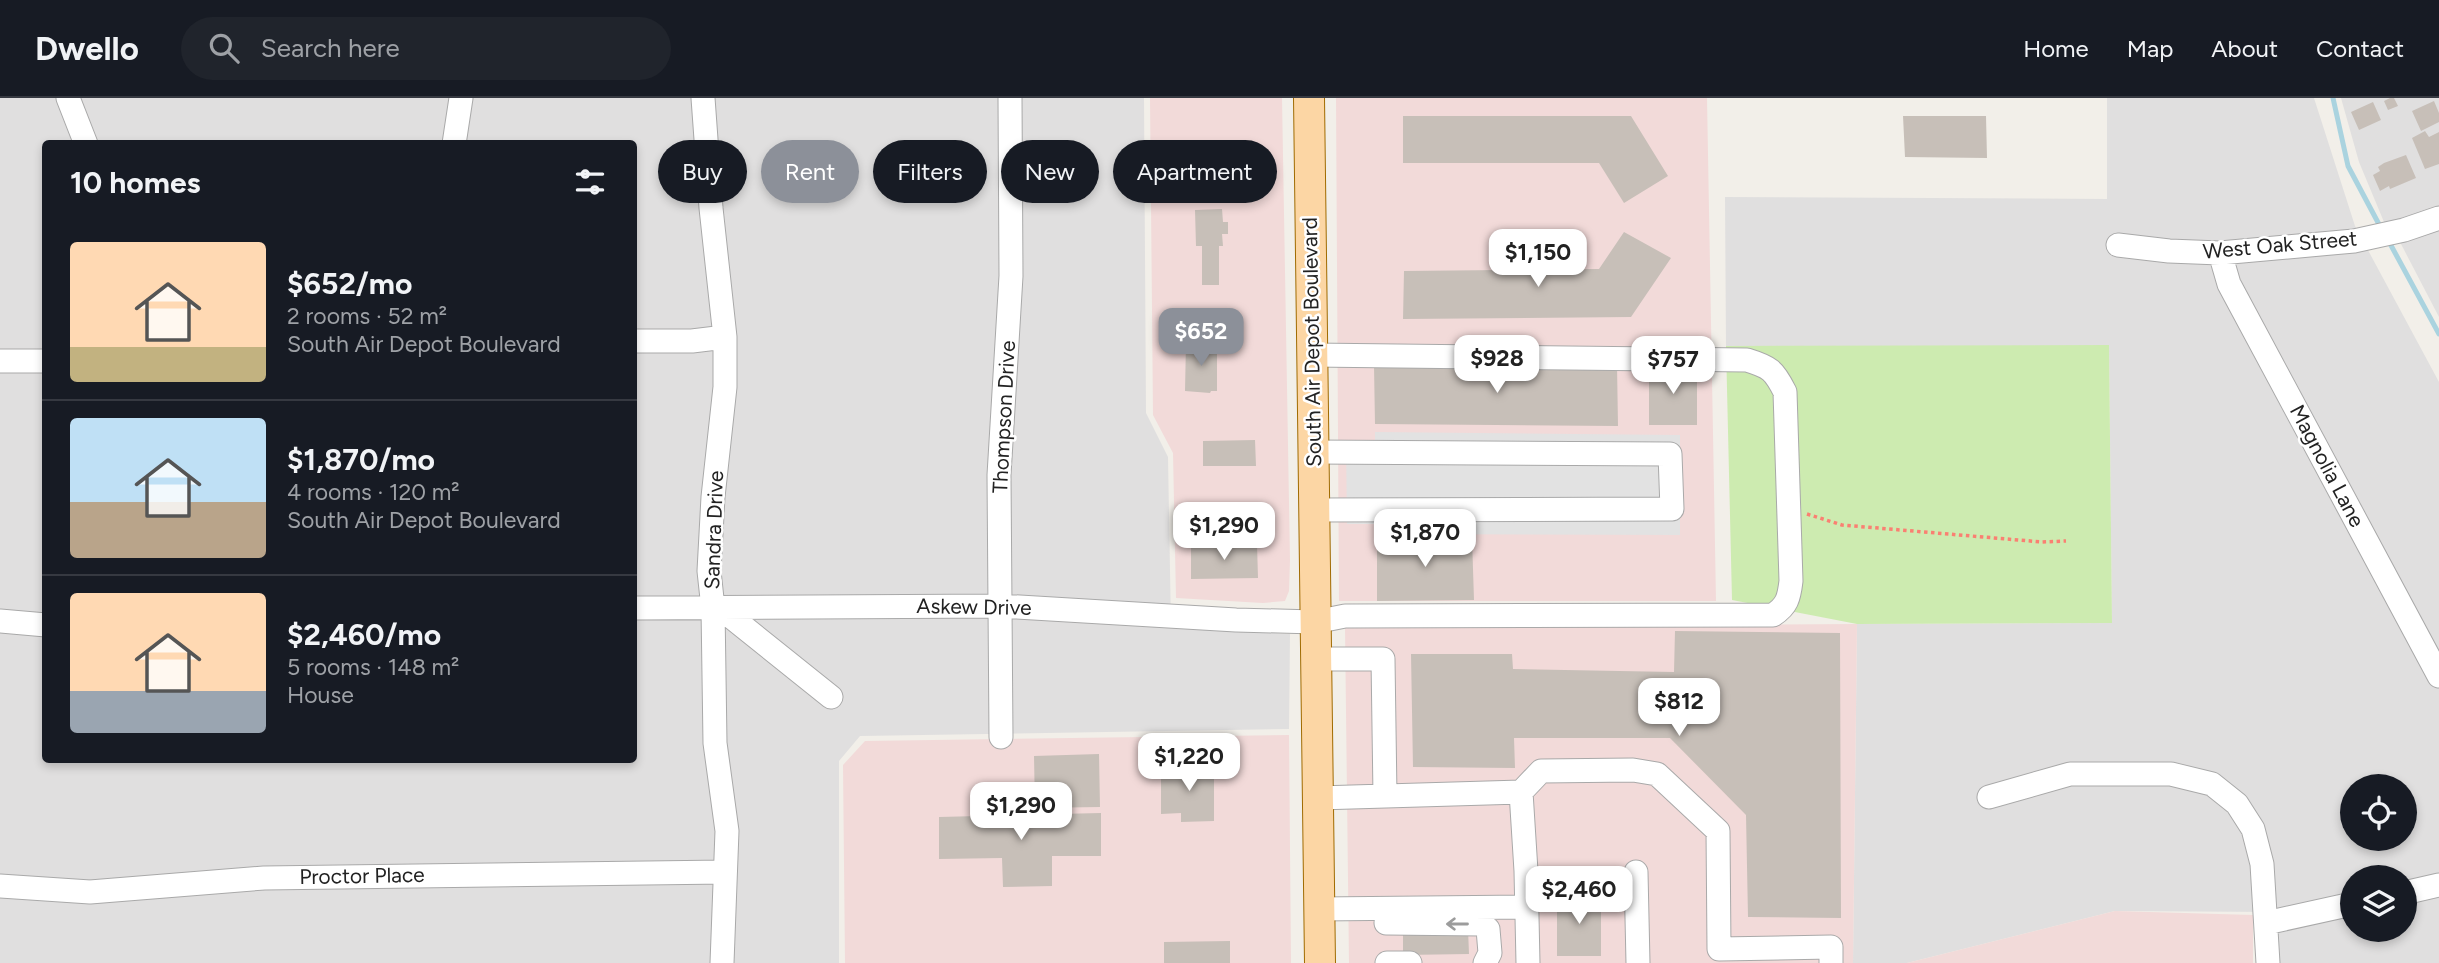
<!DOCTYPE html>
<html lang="en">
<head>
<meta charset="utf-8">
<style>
  body { margin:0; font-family:Figtree,sans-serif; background:#20242c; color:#f1f3f6; height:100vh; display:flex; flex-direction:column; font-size:26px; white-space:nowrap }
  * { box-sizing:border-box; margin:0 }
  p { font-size:23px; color:#9ea1a6 }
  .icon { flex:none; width:38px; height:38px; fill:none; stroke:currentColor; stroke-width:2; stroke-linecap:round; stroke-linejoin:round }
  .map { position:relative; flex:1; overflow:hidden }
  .drawer { position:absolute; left:42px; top:42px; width:595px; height:623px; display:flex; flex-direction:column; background:#171b24; border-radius:7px; box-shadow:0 4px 10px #0003 }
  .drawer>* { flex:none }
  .guide { position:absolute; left:658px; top:42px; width:665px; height:63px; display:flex; gap:14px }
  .controls { position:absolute; left:2340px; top:676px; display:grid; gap:14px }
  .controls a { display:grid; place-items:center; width:77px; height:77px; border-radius:50%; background:#171b24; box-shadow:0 4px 10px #0003; font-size:35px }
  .price { position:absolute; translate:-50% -60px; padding:0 16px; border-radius:14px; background:#fff; color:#222; font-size:23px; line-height:46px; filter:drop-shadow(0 2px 4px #0008) }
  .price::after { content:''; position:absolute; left:50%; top:42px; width:21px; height:16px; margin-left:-10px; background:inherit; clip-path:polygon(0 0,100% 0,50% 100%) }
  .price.selected { background:#8c9099; color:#fff }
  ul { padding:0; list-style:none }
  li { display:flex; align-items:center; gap:21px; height:175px; padding:0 28px }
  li+li { border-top:2px solid #363941 }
  li span { display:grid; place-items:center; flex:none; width:196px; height:140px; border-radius:7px; color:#555 }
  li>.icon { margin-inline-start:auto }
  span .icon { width:84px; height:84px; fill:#fffc; stroke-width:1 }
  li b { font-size:30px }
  h2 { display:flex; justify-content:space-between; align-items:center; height:84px; padding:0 28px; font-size:30px }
  .chip { padding:0 24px; border-radius:32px; background:#171b24; box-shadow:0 4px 10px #0003; font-size:24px; line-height:63px }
  .chip.selected { background:#8c9099; color:#fff }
  header { display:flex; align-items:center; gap:42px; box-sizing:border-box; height:98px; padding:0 35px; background:#171b24; border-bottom:2px solid #363941 }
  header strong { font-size:33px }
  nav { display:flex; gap:38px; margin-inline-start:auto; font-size:24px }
  .search { width:490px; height:63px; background:#20242c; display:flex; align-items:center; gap:18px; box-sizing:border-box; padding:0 24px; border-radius:38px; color:#9ea1a6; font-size:26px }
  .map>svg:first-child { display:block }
  .residential { fill:#e0dfdf; fill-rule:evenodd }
  .commercial { fill:#f2dad9 }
  .grass { fill:#cdebb0 }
  .parking { fill:#e2e2e2 }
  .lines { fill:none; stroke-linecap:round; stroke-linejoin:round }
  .stream { stroke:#aad3df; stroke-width:5 }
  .building { fill:#c7bfb8 }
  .minor-casing { stroke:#a9a9a9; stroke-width:25 }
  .major-casing { stroke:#a06b00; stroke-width:32 }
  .path { stroke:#fa8072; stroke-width:3.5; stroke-dasharray:3.5 3.5; stroke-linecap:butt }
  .minor { stroke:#fff; stroke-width:23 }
  .major { stroke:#fcd6a4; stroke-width:30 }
  .oneway { stroke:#9c9c9c }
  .labels { text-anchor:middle; stroke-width:5; stroke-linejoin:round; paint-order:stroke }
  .street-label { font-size:21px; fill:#222; stroke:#fff }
</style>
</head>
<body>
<header>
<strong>Dwello</strong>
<div class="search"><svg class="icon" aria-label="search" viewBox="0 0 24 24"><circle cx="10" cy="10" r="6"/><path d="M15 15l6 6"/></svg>Search here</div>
<nav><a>Home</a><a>Map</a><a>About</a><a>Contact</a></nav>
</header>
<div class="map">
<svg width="2439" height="865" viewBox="0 0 2439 865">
  <rect width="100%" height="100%" fill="#f2efe9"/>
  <path class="residential" d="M0 0H1144L1146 315 1168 359 1171 529 1290 536 1289 631 860 638 839 663V865H0ZM46 46H634V662H46Z
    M2107 0H2314L2355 128 2439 284V865H2279L2276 814 2115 813 1907 865H1853L1857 526 2112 525 2109 248H1726L1725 99 2107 101ZM2352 688H2404V740H2352ZM2352 779H2404V831H2352Z
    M2341 0H2439V219L2401 146 2384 124 2359 64Z"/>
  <path class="commercial" d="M1150 0H1282L1290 462 1289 493 1285 503 1263 505 1176 500 1173 355 1153 317Z
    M1336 0H1707L1716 503H1339Z
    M1857 526 1853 865H1349L1345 529Z
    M1289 637 1291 865H845L843 667 865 643Z
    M2115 813 2253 817V865H1907Z"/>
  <path class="grass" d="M2109 247 2112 525 1857 526 1732 502 1726 248Z"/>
  <path class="parking" d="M1375 334 1680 337V437L1377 436V426H1347L1346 346H1375Z"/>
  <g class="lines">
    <path class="stream" d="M2333 0 2348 68 2382 132
      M2387 140 2439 236"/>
  </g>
  <path class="building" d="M2390 0H2394L2398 8 2388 12 2384 3Z
    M2434 3 2439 15V24L2421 33 2412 13Z
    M2373 4 2381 22 2359 32 2351 14Z
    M1403 18H1631L1668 78 1624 105 1599 65H1403Z
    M1903 18H1986L1987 60 1905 59Z
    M2425 33 2429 39 2439 34V66L2425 71 2412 40Z
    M2406 57 2416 80 2390 91 2389 88 2380 93 2373 77 2380 73 2378 69 2384 65Z
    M1222 111 1223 124H1228V136H1222L1223 148H1219V187H1202V148H1196L1195 112Z
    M1624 134 1671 160 1631 219 1403 221 1404 173 1599 171Z
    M1186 245H1217V293H1211L1210 295 1185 293Z
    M1617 267 1618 328 1375 326 1374 268Z
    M1649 268H1697V327H1649Z
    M1255 342 1256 368H1203V343Z
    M1377 440H1472L1474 502 1377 503Z
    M1257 446 1258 480 1191 481V447Z
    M1675 533 1840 535 1841 820 1748 819 1746 717 1670 640H1514L1515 670 1413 669 1411 556H1512L1513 571 1674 574Z
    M1099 656 1100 709 1035 710 1034 658Z
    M1179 666H1214V723L1181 724V715L1161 716V675L1178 674Z
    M1101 715V758H1052V788L1003 789 1002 760 939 761V719Z
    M1557 797H1601V858H1557Z
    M1403 830 1468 831 1469 856 1403 857Z
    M1230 843V865H1164V844Z"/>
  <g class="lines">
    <defs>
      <path id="minor" d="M68 0 86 46
        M703 0 711 110 725 239V289L713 399 709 473 713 510 715 645 727 733 722 865
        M454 46 461 0
        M2118 147 2169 153 2220 155 2354 143 2404 132 2439 120
        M2220 155 2229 186 2439 578
        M634 243H692L725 239
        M0 263H46
        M1313 354 1670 356 1672 411 1314 412
        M634 510 1001 508 1236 522 1315 524 1345 518 1773 517C1787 508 1789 500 1791 483L1785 294C1774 272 1770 269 1747 262L1312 257
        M720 510 831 599
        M0 523 46 527
        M1316 561H1383L1385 698
        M1001 639 999 377 1011 178 1010 0
        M1521 694 1526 773 1528 865
        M1989 699 2070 676H2171L2212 686 2237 706 2253 731 2262 766 2268 865
        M1318 700 1521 694 1541 673 1633 672 1657 676 1718 733 1719 851 1831 849V865
        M1636 774 1638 865
        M0 788 90 794 264 780 725 774
        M2404 795 2439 787
        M1319 811 1526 809
        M1386 825 1482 826 1488 831 1490 855 1485 865
        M2266 825 2352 806
        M1387 865H1410"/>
      <path id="major" d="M1309 0 1320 865"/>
    </defs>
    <use href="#minor" class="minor-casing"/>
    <use href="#major" class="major-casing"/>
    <path class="path" d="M1807 416 1842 427 2042 444 2066 443"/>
    <use href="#minor" class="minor"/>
    <use href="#major" class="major"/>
  </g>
  <defs><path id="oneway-shaft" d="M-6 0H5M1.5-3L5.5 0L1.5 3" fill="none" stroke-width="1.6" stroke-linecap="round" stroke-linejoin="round" transform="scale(1.75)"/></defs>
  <use class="oneway" href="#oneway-shaft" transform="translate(1457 826) rotate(-180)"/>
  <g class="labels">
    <g class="street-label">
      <text transform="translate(2280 147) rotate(-5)" y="7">West Oak Street</text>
      <text transform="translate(1312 244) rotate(-91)" y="7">South Air Depot Boulevard</text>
      <text transform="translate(1004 319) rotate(-87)" y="7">Thompson Drive</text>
      <text transform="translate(2327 368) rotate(62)" y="7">Magnolia Lane</text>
      <text transform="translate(714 432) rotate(-88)" y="7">Sandra Drive</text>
      <text transform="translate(974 509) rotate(1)" y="7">Askew Drive</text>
      <text transform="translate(362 778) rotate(-1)" y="7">Proctor Place</text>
    </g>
  </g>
</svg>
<div class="controls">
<a><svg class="icon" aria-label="locate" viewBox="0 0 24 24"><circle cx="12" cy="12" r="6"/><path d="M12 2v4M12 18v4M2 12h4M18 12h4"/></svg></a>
<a><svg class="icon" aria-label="layers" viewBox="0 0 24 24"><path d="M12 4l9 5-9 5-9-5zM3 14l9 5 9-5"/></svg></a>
</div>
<b class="price" style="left:1538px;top:191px">$1,150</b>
<b class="price selected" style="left:1201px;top:270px">$652</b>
<b class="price" style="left:1497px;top:297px">$928</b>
<b class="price" style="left:1673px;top:298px">$757</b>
<b class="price" style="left:1224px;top:464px">$1,290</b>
<b class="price" style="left:1425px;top:471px">$1,870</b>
<b class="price" style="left:1679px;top:640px">$812</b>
<b class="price" style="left:1189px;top:695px">$1,220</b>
<b class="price" style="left:1021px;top:744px">$1,290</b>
<b class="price" style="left:1579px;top:828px">$2,460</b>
<div class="guide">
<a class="chip">Buy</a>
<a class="chip selected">Rent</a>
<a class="chip">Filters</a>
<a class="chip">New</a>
<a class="chip">Apartment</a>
</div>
<section class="drawer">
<h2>10 homes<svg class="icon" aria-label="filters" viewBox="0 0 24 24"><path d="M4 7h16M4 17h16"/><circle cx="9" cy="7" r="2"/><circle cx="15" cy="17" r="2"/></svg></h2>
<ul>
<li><span style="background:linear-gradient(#ffd9b3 75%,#c2b280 0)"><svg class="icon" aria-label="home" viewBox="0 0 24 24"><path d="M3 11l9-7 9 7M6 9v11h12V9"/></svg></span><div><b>$652/mo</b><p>2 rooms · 52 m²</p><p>South Air Depot Boulevard</p></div></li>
<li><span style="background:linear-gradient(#bfe0f5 60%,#b9a48a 0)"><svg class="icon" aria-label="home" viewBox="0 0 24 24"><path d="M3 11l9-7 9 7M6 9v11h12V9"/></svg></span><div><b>$1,870/mo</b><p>4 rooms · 120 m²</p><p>South Air Depot Boulevard</p></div></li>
<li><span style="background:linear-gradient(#ffd9b3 70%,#9aa5b1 0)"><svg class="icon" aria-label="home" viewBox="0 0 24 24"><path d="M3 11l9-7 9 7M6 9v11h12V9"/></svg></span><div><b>$2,460/mo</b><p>5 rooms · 148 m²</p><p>House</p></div></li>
</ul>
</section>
</div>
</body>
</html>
